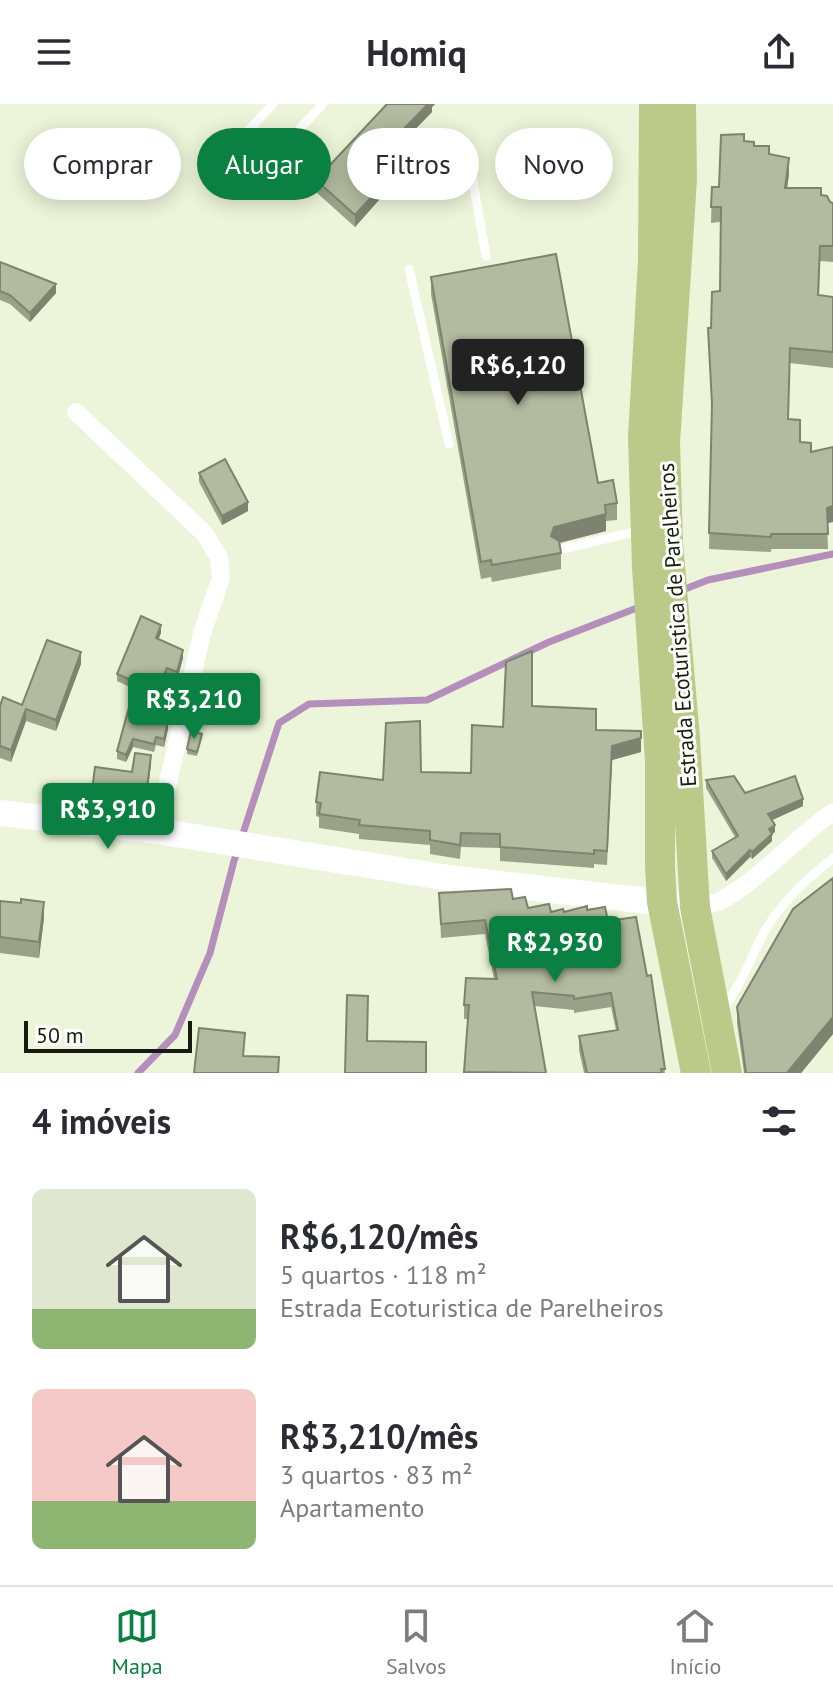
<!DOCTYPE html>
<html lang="pt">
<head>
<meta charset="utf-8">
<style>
  body { margin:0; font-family:"PT Sans",sans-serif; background:#f2f2f3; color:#2b2b33; height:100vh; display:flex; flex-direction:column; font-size:30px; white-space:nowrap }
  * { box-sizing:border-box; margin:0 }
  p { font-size:26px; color:#7c7c81 }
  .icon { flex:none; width:44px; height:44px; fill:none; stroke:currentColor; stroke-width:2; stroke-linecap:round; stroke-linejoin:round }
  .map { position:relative; height:969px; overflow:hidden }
  .drawer { display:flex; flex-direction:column; background:#fff; flex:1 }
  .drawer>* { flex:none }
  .banner { position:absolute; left:24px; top:24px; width:786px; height:72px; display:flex; gap:16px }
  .scale { position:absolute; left:24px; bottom:20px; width:168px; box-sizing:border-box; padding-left:8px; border:4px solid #181b11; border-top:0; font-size:22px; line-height:28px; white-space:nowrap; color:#181b11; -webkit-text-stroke:6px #fdfff9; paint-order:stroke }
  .price { position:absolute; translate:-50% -68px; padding:0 18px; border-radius:8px; background:#0b8043; color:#fff; font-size:26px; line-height:52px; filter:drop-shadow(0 2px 4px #0008) }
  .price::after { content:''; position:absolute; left:50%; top:48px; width:24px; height:18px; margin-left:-12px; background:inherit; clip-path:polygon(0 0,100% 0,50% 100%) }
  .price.on { background:#222; color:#fff }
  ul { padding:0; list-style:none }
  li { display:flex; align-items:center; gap:24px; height:200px; padding:0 32px }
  li span { display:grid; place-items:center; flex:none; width:224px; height:160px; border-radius:12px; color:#555 }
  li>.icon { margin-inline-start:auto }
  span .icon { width:96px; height:96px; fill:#fffc; stroke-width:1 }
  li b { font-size:34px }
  h2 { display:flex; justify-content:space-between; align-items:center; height:96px; padding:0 32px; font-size:34px }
  .pill { padding:0 28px; border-radius:36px; background:#fff; box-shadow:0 4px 20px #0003; font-size:28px; line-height:72px }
  .pill.on { background:#0b8043; color:#fff }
  header { display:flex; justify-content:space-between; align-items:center; height:104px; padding:0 32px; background:#fff; font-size:36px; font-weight:600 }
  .tab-bar { display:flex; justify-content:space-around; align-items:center; height:112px; border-top:2px solid #e1e1e2; background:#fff; font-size:22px; color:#7c7c81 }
  .tab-bar a { display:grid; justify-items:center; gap:4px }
  .tab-bar .on { color:#0b8043 }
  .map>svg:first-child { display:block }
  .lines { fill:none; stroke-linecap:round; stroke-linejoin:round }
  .stream { stroke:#b48fbb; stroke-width:7 }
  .service { stroke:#fff; stroke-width:9 }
  .minor { stroke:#fff; stroke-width:18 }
  .secondary { stroke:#fff; stroke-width:26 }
  .primary { stroke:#bcca89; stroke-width:30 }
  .wall { fill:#99a189 }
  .shaded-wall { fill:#7d836f }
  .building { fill:#b2bb9f; stroke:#7d836f; stroke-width:2 }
  .labels { text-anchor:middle; stroke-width:6; stroke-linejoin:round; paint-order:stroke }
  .street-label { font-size:22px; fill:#181b11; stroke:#fdfff9 }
</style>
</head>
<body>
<header><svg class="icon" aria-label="menu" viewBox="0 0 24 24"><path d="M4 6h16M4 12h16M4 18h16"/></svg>Homiq<svg class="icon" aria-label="share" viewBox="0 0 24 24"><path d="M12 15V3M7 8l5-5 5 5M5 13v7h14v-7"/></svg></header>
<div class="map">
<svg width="833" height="969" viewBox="0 0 833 969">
  <rect width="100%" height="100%" fill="#ecf5d9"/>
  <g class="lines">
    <path class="stream" d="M680 487 708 476 833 450
      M138 969 175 931 210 849 234 757 279 619 309 600 427 596 549 538 642 502"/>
    <path class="service" d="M245 30 273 0
      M291 34 323 0
      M471 66 486 152
      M409 165 449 340
      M558 446 643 426
      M723 904C742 880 751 853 765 827 781 798 808 774 833 754"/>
    <path class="minor" d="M76 308 205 430 219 454 221 474 202 529 157 727
      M695 803C703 801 713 800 720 797 757 778 796 733 833 708"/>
    <path class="secondary" d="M0 709 157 727 449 774 682 801"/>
    <path class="primary" d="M654 0 653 155 643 333 647 464 660 657V763L662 798 696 969
      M681 0 682 75 665 339 668 439 685 634 695 803 727 969"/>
  </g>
  <path class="wall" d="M387 0H435L432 3V8L395 46 387 39 367 60 386 88 355 123 316 88V76Z
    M744 37 769 50 789 70 787 84 821 91 833 99V158L820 157 819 191 833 193V264L790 259 788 315 800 338 811 348 833 343V418L827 419 828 445H771V448L709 445 712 310 708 224H711L720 187 721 118 711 119 712 83H719Z
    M0 158 56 189 30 218 10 200 0 196Z
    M431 173 598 379 617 399V416L606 417V427L560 439 561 449V465L492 478 491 473 481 475 431 190Z
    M199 369 248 407 222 421 199 378Z
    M161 529 158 535 183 554 177 576 167 572 149 611 168 625 164 643 156 641 154 648 133 643 126 658 117 655V647L134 585 117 577V570Z
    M81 560 56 627 26 617 11 658 0 654V602L22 601Z
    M532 602 596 626 641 648 612 656 607 761 594 760V764L500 757V744L461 743 460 755 430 750V741L359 735V730L319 724V713L316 712V698L383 676 421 668 471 669 503 623Z
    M202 634 197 652 187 650V645Z
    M151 660 145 709 128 708V699L92 695V686Z
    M706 676 745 689 803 702 772 716 775 728 772 730V737L752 755 750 753 726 777 712 754V747L735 733 706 684Z
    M833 774V930L801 969H744L737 919V903Z
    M439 789 513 795 528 804 551 808 587 806 608 817 647 872 665 969H584L579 946V932L616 926 611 903 574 909V906L534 902 546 969H464L468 915H464V901L494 875 485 830 441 834Z
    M0 797 44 814 39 854 0 849Z"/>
  <path class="shaded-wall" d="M428 0H435L432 3V8L395 46V34Z
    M387 27V39L361 66V54Z
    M789 54V70L785 99V84Z
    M386 77V88L355 123V111Z
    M56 180V189L30 218V209Z
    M248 398V407L222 421V412Z
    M833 402V418L827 419V404Z
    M606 410V427L554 440 551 432 554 423Z
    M161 521V529L156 542V534Z
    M183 546V554L177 576V568Z
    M81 548V560L56 627V616Z
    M167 564V572L146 617V609Z
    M26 605V617L11 658V646Z
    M168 617V625L164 643V635Z
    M641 634V648L612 656 607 761 612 642Z
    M133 635V643L126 658V651Z
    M151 651V660L145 709V701Z
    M803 695V702L768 718V710Z
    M775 721V728L772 730V737L752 755V748L769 725Z
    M750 746V753L726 777V770Z
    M44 798V814L39 854V838Z
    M833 913V930L801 969H787Z"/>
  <path class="building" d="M387 0H428L395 34 387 27 361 54 386 77 355 111 316 76Z
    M744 30V37L754 38V42H769V50L789 54 785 84H821V91L827 92 830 98 833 99V142H820L818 191 833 193V248L790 244 788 315 800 316V338L811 339V348L833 343V402L827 404 828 430H771V433L709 429 712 300 708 224H711L712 188 720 187 721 103H711L712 83H719L721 31Z
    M556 150 598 379 613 376 617 399 605 401 606 410 554 423 551 432 559 437 561 449 492 461 491 456 481 458 431 173Z
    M0 158 56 180 30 209 10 191 0 187Z
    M225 355 248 398 222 412 199 369Z
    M141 512 161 521 156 534 183 546 177 568 167 564 146 609 168 617 164 635 156 633 154 640 133 635 126 651 117 647 136 578 117 570Z
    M47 536 81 548 56 616 26 605 11 646 0 642V602L3 593 22 601Z
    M532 547V602L596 605V626L641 627V634L612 642 607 747 594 746V750L500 743V730L461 729 460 741 430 736V727L359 721 360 716 319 710 321 699 316 698 320 668 383 676 386 619 420 617 421 668 471 669 472 621 503 623 506 558Z
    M191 627 202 630 197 648 187 645Z
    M135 649 151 651 145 701 128 699 129 690 92 686 95 663 132 668Z
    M734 672 745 689 795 672 803 695 768 710 775 721 769 725 772 730 752 748 750 746 726 770 712 747 738 732 706 676Z
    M833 774V913L787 969H746L737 903 793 805Z
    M511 785 513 795 525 793 528 804 549 800 551 808 563 805 564 808 587 802V806L605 803 608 817 636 813 647 872 651 871 665 965H661L662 969H587L579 932 618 926 611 889 574 895V892L532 888 546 969 464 968 469 901H464L466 874 497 875 485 816 441 820 439 789Z
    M21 795 44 798 39 838 0 833V797L21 799Z
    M347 891 368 892 367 937 426 938V969H345Z
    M199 924 245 929 243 952 279 953 278 969H194Z"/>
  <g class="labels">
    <g class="street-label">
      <text transform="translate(677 521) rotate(-94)" y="8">Estrada Ecoturistica de Parelheiros</text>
    </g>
  </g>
</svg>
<div class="scale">50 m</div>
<b class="price on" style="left:518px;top:303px">R$6,120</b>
<b class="price" style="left:194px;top:637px">R$3,210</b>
<b class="price" style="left:108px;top:747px">R$3,910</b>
<b class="price" style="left:555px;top:880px">R$2,930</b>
<div class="banner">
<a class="pill">Comprar</a>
<a class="pill on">Alugar</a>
<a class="pill">Filtros</a>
<a class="pill">Novo</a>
</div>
</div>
<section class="drawer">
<h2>4 imóveis<svg class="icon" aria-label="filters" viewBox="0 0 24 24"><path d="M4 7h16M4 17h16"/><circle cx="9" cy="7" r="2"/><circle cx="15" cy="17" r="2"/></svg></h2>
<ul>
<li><span style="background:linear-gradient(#dfe7d0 75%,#8fb573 0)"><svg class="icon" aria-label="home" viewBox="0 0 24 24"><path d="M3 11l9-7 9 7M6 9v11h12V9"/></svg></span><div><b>R$6,120/mês</b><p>5 quartos · 118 m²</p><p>Estrada Ecoturistica de Parelheiros</p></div></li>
<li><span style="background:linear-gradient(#f6c9c9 70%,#8fb573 0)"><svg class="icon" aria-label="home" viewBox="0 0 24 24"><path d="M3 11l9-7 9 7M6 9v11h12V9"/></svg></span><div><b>R$3,210/mês</b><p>3 quartos · 83 m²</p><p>Apartamento</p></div></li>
</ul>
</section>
<nav class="tab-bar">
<a class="on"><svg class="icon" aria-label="map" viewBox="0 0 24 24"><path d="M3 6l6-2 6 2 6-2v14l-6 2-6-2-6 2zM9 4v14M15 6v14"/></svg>Mapa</a>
<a><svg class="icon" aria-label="saved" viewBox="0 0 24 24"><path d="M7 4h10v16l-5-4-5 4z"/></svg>Salvos</a>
<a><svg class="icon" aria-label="home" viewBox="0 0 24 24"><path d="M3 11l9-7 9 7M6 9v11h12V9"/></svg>Início</a>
</nav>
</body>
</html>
